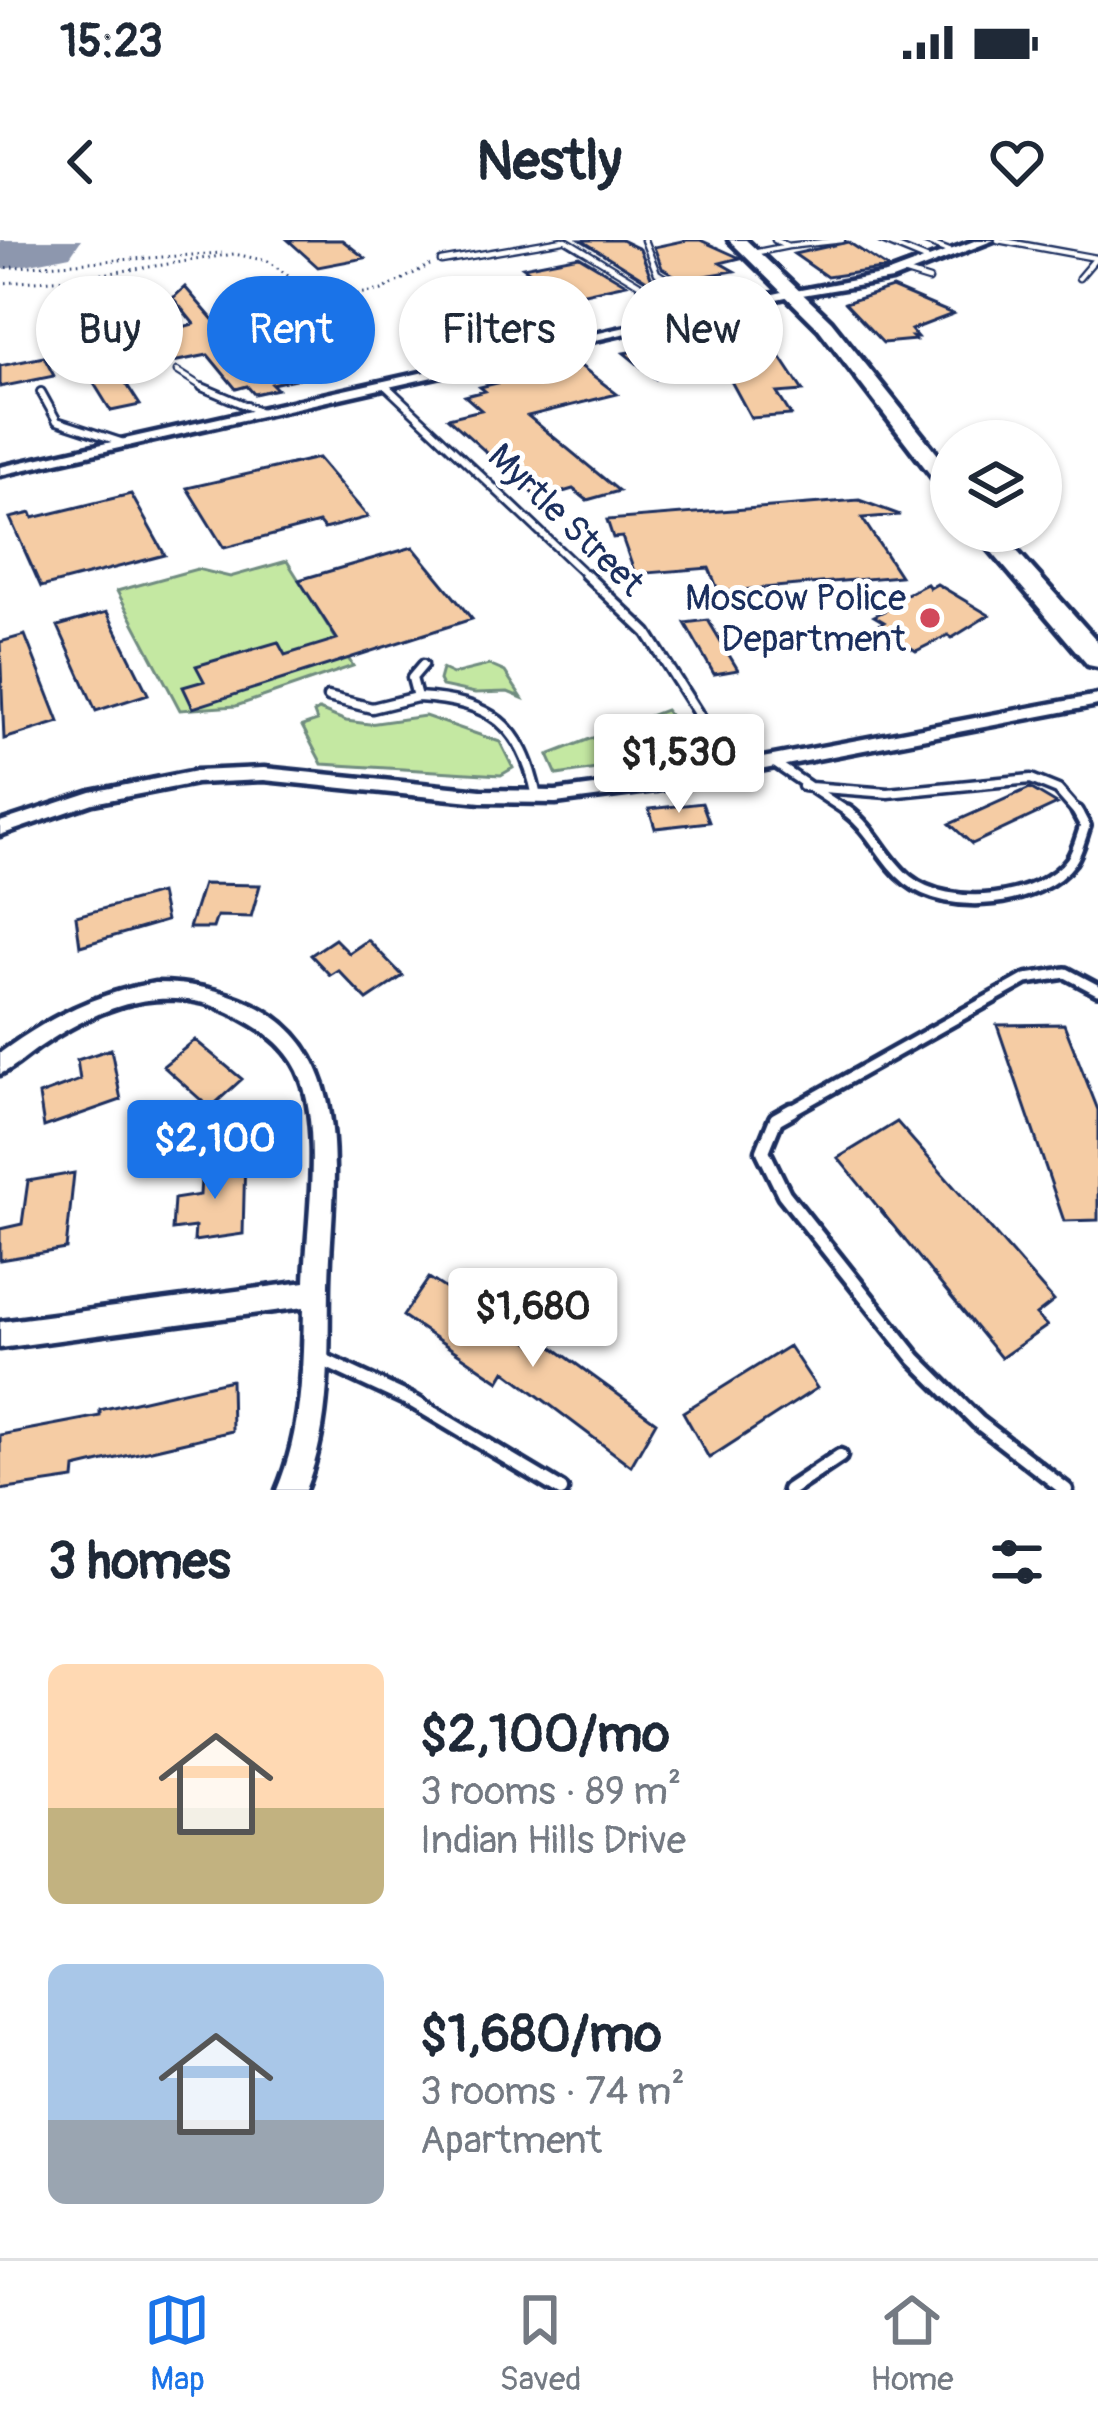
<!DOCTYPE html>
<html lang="en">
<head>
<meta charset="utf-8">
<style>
  body { margin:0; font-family:Pangolin,sans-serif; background:#f2f2f3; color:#1f2937; height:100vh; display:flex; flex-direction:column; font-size:45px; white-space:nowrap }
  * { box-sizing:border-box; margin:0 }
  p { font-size:39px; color:#747a83 }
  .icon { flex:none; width:66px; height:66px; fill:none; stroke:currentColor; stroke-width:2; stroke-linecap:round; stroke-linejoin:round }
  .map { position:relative; height:1250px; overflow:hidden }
  .details { display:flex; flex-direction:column; background:#fff; flex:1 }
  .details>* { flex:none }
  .banner { position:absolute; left:36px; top:36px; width:1026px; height:108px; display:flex; gap:24px }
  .fabs { position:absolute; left:930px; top:180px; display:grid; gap:24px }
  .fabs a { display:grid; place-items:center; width:132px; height:132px; border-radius:50%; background:#fff; box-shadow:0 3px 9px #0004; font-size:60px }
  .price { position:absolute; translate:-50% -102px; padding:0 27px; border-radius:12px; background:#fff; color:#222; font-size:39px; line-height:78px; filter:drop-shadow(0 3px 6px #0008) }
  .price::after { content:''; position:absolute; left:50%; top:72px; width:36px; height:27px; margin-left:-18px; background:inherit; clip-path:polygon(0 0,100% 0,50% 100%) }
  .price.current { background:#1a73e8; color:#fff }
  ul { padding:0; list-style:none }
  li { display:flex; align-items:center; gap:36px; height:300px; padding:0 48px }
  li span { display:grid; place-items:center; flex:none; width:336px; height:240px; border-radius:18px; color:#555 }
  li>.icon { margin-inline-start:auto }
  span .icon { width:144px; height:144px; fill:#fffc; stroke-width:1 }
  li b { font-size:51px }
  h2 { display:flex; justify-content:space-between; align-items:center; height:144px; padding:0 48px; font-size:51px }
  .pill { padding:0 42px; border-radius:54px; background:#fff; box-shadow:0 3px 9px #0004; font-size:42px; line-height:108px }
  .pill.current { background:#1a73e8; color:#fff }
  .status { display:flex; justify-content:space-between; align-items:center; height:84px; padding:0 60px; background:#fff; direction:ltr }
  .status svg { height:33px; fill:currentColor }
  header { display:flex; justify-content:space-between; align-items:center; height:156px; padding:0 48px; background:#fff; font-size:54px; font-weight:700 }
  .tab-bar { display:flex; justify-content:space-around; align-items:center; height:168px; border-top:3px solid #e0e1e3; background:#fff; font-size:33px; color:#747a83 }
  .tab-bar a { display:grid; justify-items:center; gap:6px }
  .tab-bar .current { color:#1a73e8 }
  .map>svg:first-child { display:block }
  .green { fill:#c4e8a2; stroke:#708c80; stroke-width:3 }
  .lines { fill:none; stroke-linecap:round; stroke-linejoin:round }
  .runway { fill:#8d97ae; fill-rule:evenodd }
  .building { fill:#f5cca4; stroke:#1b2f5e; stroke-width:3 }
  .service-far4-casing { stroke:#1b2f5e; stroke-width:9 }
  .service-far3-casing { stroke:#1b2f5e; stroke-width:12 }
  .service-far2-casing { stroke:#1b2f5e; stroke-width:15 }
  .service-far1-casing { stroke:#1b2f5e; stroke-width:18 }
  .service-casing { stroke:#1b2f5e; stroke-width:21 }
  .minor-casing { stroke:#1b2f5e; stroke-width:9 }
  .tertiary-casing { stroke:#1b2f5e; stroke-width:9 }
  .trunk-casing { stroke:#1b2f5e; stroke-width:9 }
  .path { stroke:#1b2f5e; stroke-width:3; stroke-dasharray:1.5 4.5; stroke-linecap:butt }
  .service-far4 { stroke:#fff; stroke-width:4.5 }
  .service-far3 { stroke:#fff; stroke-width:6 }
  .service-far2 { stroke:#fff; stroke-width:8 }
  .service-far1 { stroke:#fff; stroke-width:9 }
  .service { stroke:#fff; stroke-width:12 }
  .minor { fill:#fff; fill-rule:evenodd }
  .tertiary { fill:#fff; fill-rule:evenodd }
  .trunk { fill:#fff; fill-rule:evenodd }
  .poi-dot { fill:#d1495b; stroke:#fff; stroke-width:4.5 }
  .labels { text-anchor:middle; stroke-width:10; stroke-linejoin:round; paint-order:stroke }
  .far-street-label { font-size:36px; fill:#1b2f5e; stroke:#fff }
  .far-poi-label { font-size:36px; fill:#1b2f5e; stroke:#fff; text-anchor:end }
</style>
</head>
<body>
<div class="status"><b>15:23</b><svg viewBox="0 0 49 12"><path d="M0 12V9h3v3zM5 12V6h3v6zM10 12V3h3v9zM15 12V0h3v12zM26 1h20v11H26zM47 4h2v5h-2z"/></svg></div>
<header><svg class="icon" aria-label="back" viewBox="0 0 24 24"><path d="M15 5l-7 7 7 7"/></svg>Nestly<svg class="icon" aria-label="heart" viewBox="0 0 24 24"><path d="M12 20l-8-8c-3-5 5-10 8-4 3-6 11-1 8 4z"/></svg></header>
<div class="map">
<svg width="1098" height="1250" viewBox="0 0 1098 1250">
  <rect width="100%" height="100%" fill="#fff"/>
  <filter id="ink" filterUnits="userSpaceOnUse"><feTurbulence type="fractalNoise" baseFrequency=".00833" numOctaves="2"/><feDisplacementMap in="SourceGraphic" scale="24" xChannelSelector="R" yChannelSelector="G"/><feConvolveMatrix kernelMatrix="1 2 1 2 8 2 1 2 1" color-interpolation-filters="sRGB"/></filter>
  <g filter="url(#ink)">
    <path class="green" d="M287 321 353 426 236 466 180 470 117 351 197 329 230 337Z
      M489 425 505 432 522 458 508 452 475 453 442 446 439 440 442 429 453 434Z
      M319 470 346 481 369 484 425 476 500 502 513 528 501 535 322 524 302 486 317 481 314 473Z
      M665 470 700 513 557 535 548 515Z"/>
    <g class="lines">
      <path class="runway" d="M0 0H81L70 16 0 30Z"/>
    </g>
    <path class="building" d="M288 0H342L365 18 318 27Z
      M581 0H621L640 9 651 37 663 44 655 46Z
      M687 0H700L740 18 720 23 734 31 682 40 662 28 654 7Z
      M848 2 888 28 827 37 794 14Z
      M579 16 626 44 566 57 523 27Z
      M185 47 221 89 276 78 327 132 272 144 277 149 254 154 247 146 236 149 208 115 147 127 129 101 194 84 173 58Z
      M892 48 953 74 911 90 917 97H912L915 100 883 103 845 63Z
      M758 83 803 151 777 153 791 175 751 178 706 95Z
      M646 109 679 134 656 139 624 113Z
      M44 117 54 136 0 147V126Z
      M578 124 617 154 528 176 619 251 587 260 573 249 539 259 448 178 481 170 465 156 485 151 480 147Z
      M118 131 140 165 111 171 90 137Z
      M318 218 368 277 324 289 319 283 224 308 187 248Z
      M131 254 165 315 41 347 10 278 31 273 33 278Z
      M859 260 900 275 862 278 900 336 719 352 709 328 635 334 622 297 613 298 607 280Z
      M413 307 472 379 193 468 183 447 204 441 196 426 278 402 285 415 337 399 299 340Z
      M927 344 930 348 937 344 989 375 952 398 948 395 916 411 877 386 884 382 874 376 894 366 889 363Z
      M107 372 148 454 96 471 58 386Z
      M708 380 738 430 714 434 685 383Z
      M25 395 59 482 4 499 0 402Z
      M1030 548 1057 564 972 604 950 584Z
      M702 563 709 582 655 588 649 569Z
      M203 644 260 645 251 677 217 676 213 688H189Z
      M160 653 166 681 80 706 76 676Z
      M335 699 349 713 368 700 403 736 367 760 338 730 330 735 311 715Z
      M1064 784 1098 870V980L1064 981 997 785Z
      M195 800 242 839 210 868 163 826Z
      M111 809 121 860 44 887 39 855 80 840 77 820Z
      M897 882 1054 1061 1036 1075 1047 1086 1001 1118 838 918Z
      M245 916 243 994 194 1001 195 987 172 990 174 959 200 955 202 922Z
      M74 933 66 1009 0 1020V989L22 984 28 941Z
      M429 1038 545 1113 550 1105 656 1182 631 1226 505 1131 499 1141 403 1076Z
      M789 1106 817 1148 709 1218 683 1172Z
      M231 1140 232 1191 75 1228 74 1239 0 1250V1195L100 1176V1170Z"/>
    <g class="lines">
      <defs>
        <path id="service-far4" d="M566 0 639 44 643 52 682 77
          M644 0 657 33 715 69
          M880 0 931 21
          M921 0 954 13
          M998 0 1096 18 1079 38
          M788 6 842 0
          M753 13 788 6 775 0
          M441 21 563 0
          M903 32 929 40
          M177 131 207 150
          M384 144 390 150"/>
        <path id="service-far3" d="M202 147 261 172
          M387 147 588 337
          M41 152 57 181 124 203"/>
        <path id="service-far2" d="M585 334 647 393 733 529
          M423 425 412 438 417 457C491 461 522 484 537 557
          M328 457 372 468 417 457
          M773 522 810 547
          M803 546 810 547
          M810 547 888 553 1031 539 1058 550 1079 574
          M810 547 851 574"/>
        <path id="service-far1" d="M847 571C873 590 884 621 908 640 949 673 1040 663 1071 621 1078 611 1081 597 1085 586L1077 571
          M787 873 1026 739 1066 733 1098 750"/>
        <path id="service" d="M792 870 776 879 763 911 784 954 915 1119 978 1182 1066 1250
          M319 1118 414 1162 561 1250
          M789 1250 840 1216"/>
        <path id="minor" d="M796 49 799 54 0 235V227Z
          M1098 455V465L656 550 556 563 481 562 264 540 196 543 93 563 0 595V582L91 552 196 531 264 528 481 550 556 551 656 538Z
          M155 743C190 743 220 749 252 764 360 815 331 946 329 1043 328 1113 332 1184 305 1250H277C302 1191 303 1130 304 1067L0 1108V1082L305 1042C307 983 323 885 298 831 284 802 256 785 229 772 196 756 155 755 120 766 91 775 63 791 38 808 25 817 14 828 0 834V813C48 778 96 753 155 743Z"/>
        <path id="tertiary" d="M977 0H994L892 40 796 56 790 52 886 34Z"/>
        <path id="trunk" d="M729 0H746L831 81 951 231V253L943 251 819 89Z
          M974 291H999L1098 402V427L1088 425Z"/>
      </defs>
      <use href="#service-far4" class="service-far4-casing"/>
      <use href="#service-far3" class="service-far3-casing"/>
      <use href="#service-far2" class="service-far2-casing"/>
      <use href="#service-far1" class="service-far1-casing"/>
      <use href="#service" class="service-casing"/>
      <use href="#minor" class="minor-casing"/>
      <use href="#tertiary" class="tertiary-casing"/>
      <use href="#trunk" class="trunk-casing"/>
      <path class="path" d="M0 28 222 13
        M0 43 70 39 234 14 268 21 314 55 331 59 382 50 430 25"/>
      <use href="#service-far4" class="service-far4"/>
      <use href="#service-far3" class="service-far3"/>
      <use href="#service-far2" class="service-far2"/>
      <use href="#service-far1" class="service-far1"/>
      <use href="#service" class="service"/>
      <use href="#minor" class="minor"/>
      <use href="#tertiary" class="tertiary"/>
      <use href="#trunk" class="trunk"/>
    </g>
  </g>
  <circle class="poi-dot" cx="930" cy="378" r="12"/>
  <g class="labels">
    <g class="far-street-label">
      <text transform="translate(567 279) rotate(44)" y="13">Myrtle Street</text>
    </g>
    <g class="far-poi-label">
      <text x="906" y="370">Moscow Police<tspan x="906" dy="41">Department</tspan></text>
    </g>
  </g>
</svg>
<div class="fabs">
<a><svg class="icon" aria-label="layers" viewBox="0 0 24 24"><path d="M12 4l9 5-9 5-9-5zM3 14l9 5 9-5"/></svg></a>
</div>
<b class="price" style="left:679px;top:576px">$1,530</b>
<b class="price current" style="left:215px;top:962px">$2,100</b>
<b class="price" style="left:533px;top:1130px">$1,680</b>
<div class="banner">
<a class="pill">Buy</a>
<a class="pill current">Rent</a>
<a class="pill">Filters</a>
<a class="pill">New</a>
</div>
</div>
<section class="details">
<h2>3 homes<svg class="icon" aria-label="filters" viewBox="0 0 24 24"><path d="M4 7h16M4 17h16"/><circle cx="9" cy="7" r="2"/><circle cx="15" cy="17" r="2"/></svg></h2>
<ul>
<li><span style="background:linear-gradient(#ffd9b3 60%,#c2b280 0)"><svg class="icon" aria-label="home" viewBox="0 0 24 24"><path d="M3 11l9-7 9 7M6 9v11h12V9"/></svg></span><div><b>$2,100/mo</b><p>3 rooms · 89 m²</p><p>Indian Hills Drive</p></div></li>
<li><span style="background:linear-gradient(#a9c7e8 65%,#9aa5b1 0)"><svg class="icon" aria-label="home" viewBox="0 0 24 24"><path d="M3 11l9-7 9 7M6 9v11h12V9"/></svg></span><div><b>$1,680/mo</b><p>3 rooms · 74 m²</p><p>Apartment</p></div></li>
</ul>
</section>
<nav class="tab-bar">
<a class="current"><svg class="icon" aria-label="map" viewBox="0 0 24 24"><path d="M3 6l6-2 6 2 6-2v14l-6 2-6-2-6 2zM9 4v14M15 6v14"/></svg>Map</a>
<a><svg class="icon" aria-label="saved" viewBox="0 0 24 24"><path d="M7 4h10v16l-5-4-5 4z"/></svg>Saved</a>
<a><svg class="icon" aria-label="home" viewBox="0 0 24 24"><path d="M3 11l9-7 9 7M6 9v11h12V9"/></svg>Home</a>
</nav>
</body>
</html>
